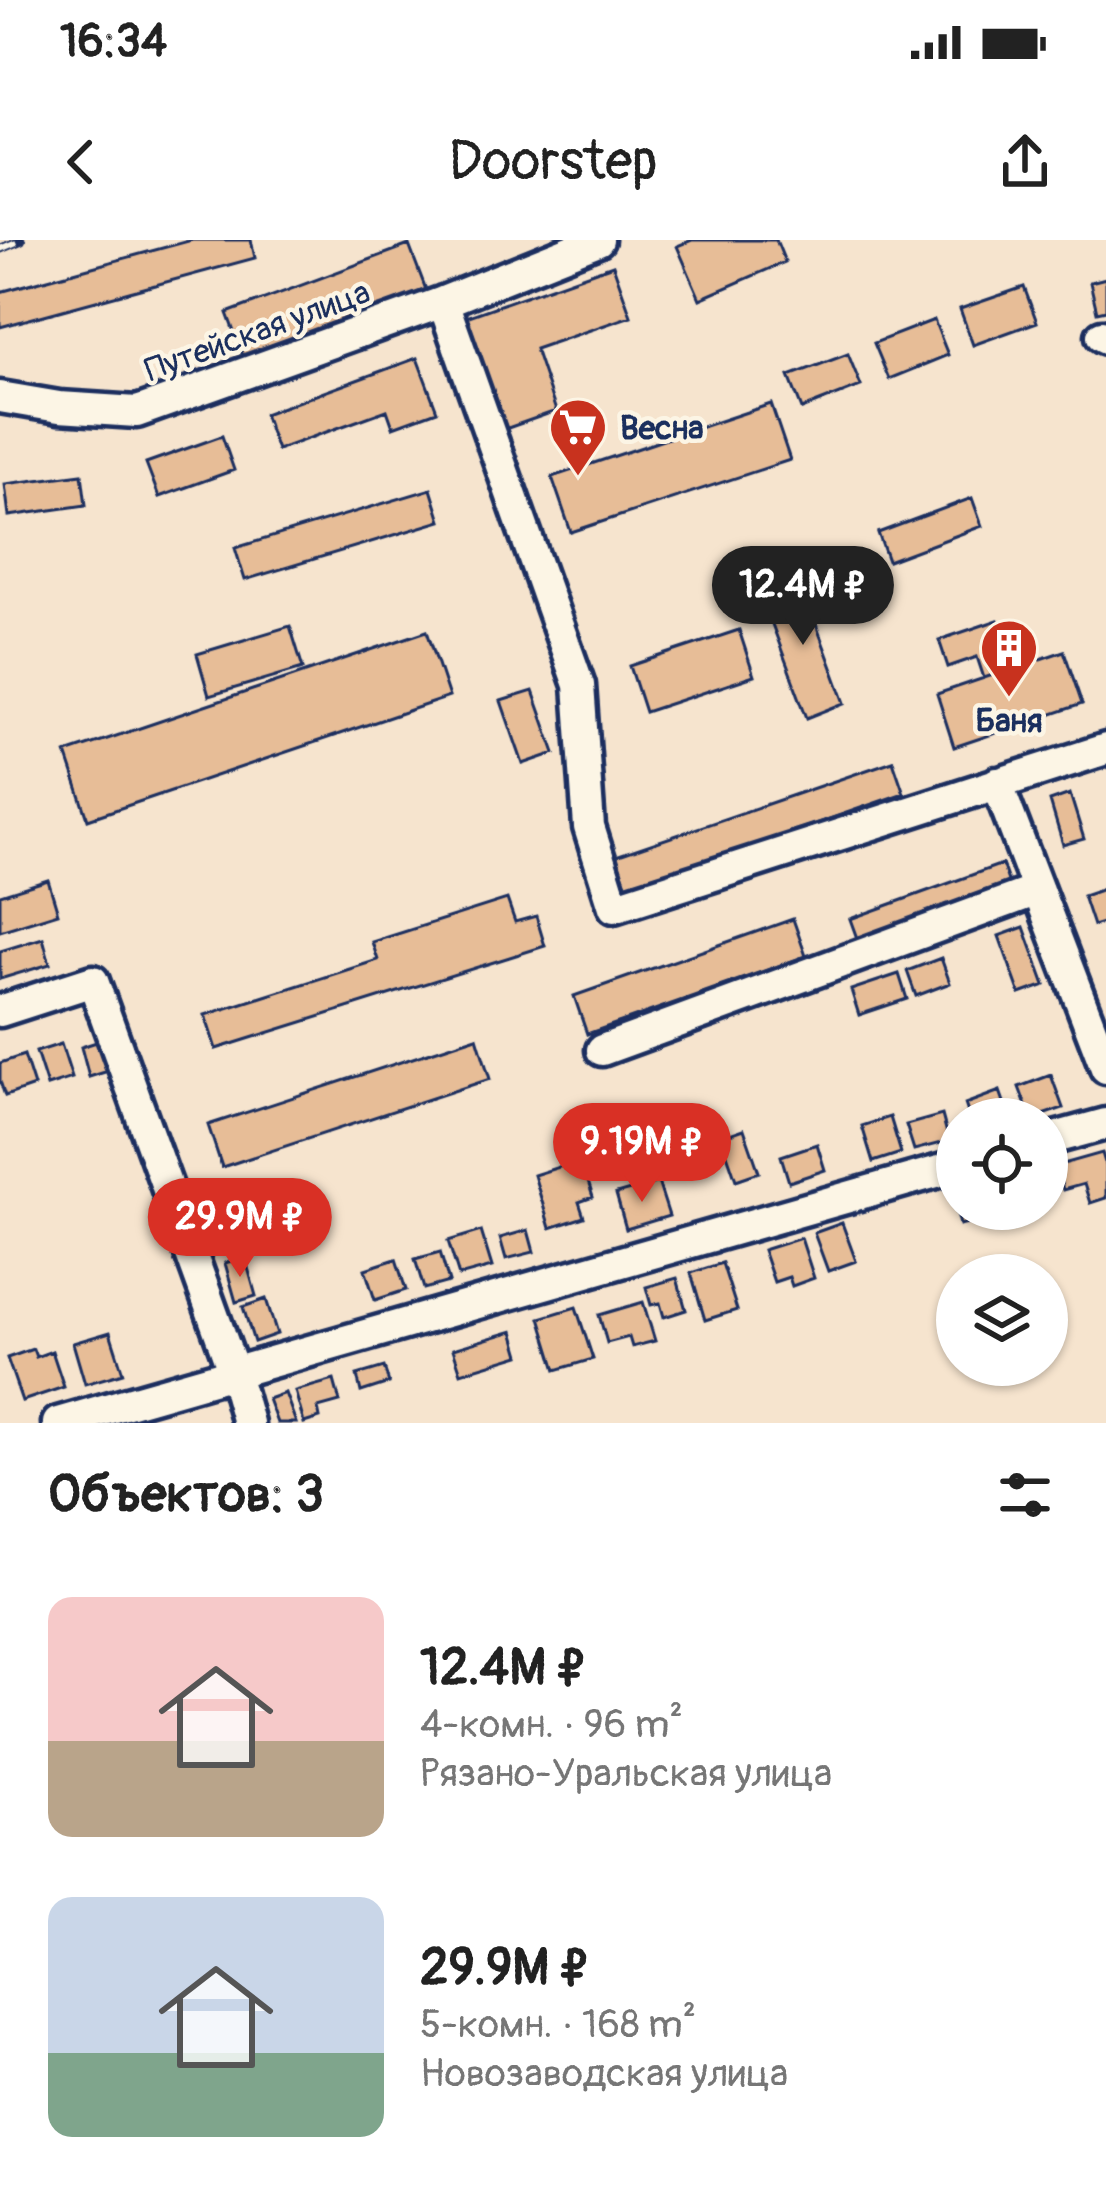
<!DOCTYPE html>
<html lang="ru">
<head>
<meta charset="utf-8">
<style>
  body { margin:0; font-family:Pangolin,sans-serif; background:#f2f2f2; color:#222; height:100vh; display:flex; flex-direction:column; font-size:45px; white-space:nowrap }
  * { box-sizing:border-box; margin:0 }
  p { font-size:39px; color:#767676 }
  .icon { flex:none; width:66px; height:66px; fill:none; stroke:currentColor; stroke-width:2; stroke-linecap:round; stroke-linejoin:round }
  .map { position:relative; height:1183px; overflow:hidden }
  .panel { display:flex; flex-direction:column; background:#fff; flex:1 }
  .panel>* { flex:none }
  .buttons { position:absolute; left:936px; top:858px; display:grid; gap:24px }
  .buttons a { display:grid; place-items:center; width:132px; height:132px; border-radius:50%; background:#fff; box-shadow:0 3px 9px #0004; font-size:60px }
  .price { position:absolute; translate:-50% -102px; padding:0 27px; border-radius:42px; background:#d93025; color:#fff; font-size:39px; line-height:78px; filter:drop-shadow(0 3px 6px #0008) }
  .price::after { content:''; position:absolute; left:50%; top:72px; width:36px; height:27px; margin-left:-18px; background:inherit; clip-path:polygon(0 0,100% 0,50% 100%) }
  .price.selected { background:#222; color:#fff }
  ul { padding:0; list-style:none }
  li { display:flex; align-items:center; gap:36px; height:300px; padding:0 48px }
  li span { display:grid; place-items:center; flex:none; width:336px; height:240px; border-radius:24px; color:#555 }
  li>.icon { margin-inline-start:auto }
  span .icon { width:144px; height:144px; fill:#fffc; stroke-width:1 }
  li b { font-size:51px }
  h2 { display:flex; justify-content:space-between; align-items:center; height:144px; padding:0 48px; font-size:51px }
  .status { display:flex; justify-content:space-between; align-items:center; height:84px; padding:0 60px; background:#fff; direction:ltr }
  .status svg { height:33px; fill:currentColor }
  header { display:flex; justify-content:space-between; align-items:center; height:156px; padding:0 48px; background:#fff; font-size:54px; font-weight:600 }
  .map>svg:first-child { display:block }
  .building { fill:#e7bd97; stroke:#1b2f5e; stroke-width:3 }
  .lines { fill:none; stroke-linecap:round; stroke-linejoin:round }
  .minor-casing { stroke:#1b2f5e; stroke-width:39 }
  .minor { stroke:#fcf5e5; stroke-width:30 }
  .rail-casing { stroke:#1b2f5e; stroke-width:10 }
  .rail { stroke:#fcf5e5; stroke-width:6; stroke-dasharray:18; stroke-linecap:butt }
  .labels { text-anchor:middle; stroke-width:9; stroke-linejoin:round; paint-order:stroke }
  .street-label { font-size:33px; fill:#1b2f5e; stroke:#fcf5e5 }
  .poi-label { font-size:33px; font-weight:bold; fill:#1b2f5e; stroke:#fcf5e5; text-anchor:start }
</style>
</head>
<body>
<div class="status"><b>16:34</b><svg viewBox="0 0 49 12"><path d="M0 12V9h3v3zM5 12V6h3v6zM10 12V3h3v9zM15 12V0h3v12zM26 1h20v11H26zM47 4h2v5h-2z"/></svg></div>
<header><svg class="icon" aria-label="back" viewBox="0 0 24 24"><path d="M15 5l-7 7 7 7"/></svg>Doorstep<svg class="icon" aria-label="share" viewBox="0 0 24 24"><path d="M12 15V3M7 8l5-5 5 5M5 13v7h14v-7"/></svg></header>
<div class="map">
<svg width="1106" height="1183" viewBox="0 0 1106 1183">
  <rect width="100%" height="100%" fill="#f6e4ce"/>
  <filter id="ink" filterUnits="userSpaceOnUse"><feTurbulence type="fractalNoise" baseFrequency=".00833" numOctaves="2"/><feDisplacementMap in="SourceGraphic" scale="24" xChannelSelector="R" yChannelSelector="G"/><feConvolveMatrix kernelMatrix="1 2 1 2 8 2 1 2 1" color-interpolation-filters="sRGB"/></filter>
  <g filter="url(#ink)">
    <path class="building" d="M192 0H251L255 18 0 87V52Z
      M692 0H776L785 22 700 59 677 6Z
      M409 5 428 55 246 124 227 73Z
      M613 25 631 76 535 109 556 171 505 189 466 77Z
      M1106 38V70L1097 72 1090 42Z
      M1024 47 1037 82 973 105 960 69Z
      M934 80 948 115 889 139 874 103Z
      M848 114 861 146 802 169 789 136Z
      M417 118 437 171 393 187 387 170 277 210 264 174Z
      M771 164 790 220 571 292 552 237Z
      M222 196 234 230 159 257 146 223Z
      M82 234 86 265 9 276 5 244Z
      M431 249 441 281 245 340 235 308Z
      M972 258 982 286 888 321 878 293Z
      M799 338 845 463 807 478 760 352Z
      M998 380 1014 428 984 438 977 417 948 427 939 400Z
      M290 386 303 428 209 456 197 414Z
      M739 390 754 436 645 472 630 426Z
      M427 391 449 457 88 579 66 513Z
      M1064 411 1082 464 954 507 937 454Z
      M533 451 555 513 523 524 501 461Z
      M893 521 904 553 628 649 616 616Z
      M1070 554 1084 599 1063 605 1050 561Z
      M1002 624 1010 647 858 701 850 679Z
      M48 640 58 673 0 691V655Z
      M1106 648V682L1093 686 1083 656Z
      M507 659 515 682 536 676 545 706 216 809 205 775 378 720 372 702Z
      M793 679 806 716 587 794 574 756Z
      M1024 687 1045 745 1020 754 999 696Z
      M43 698 50 724 0 739V711Z
      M941 718 950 743 916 756 907 731Z
      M899 734 907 759 859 775 851 750Z
      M477 797 490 839 222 927 208 885Z
      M109 798 118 828 89 837 81 807Z
      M61 804 72 838 47 846 36 812Z
      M24 815 34 846 5 856 0 841V823Z
      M1051 835 1063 868 1031 879 1019 847Z
      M1000 851 1010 879H970L965 864Z
      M942 875 949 901 914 910 906 885Z
      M890 877 901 913 873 922 862 886Z
      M744 889 759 932 736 940 721 897Z
      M817 904 825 930 789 942 781 916Z
      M1102 913 1106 926V958L1090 963 1084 944 1063 950 1056 926Z
      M581 920 593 957 579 962 584 977 550 988 534 935Z
      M658 942 669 976 626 989 616 954Z
      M957 952V969H990L992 977 960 985 952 953Z
      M842 983 856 1021 828 1031 814 993Z
      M528 990 534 1012 506 1019 500 998Z
      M481 991 492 1027 459 1036 448 1001Z
      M801 998 814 1038 792 1046 789 1037 774 1042 763 1010Z
      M440 1012 449 1042 424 1049 415 1019Z
      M245 1017 256 1056 236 1062 225 1023Z
      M396 1019 406 1050 375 1060 365 1029Z
      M722 1023 737 1070 705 1080 691 1033Z
      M677 1038 686 1070 664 1077 660 1063 651 1065 646 1047Z
      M266 1059 277 1094 254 1102 243 1067Z
      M643 1062 655 1101 632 1107 629 1097 607 1103 599 1075Z
      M576 1067 593 1119 556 1130 540 1078Z
      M513 1091 520 1115 461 1133 453 1109Z
      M110 1092 123 1133 85 1144 73 1103Z
      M33 1109 36 1117 52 1111 64 1147 22 1161 7 1118Z
      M384 1127 389 1143 361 1152 357 1135Z
      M334 1140 340 1162 318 1168 320 1178 304 1183 295 1151Z
      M285 1153 296 1183H277L268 1159Z"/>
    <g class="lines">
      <defs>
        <path id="minor" d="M443 62 579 445 589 587 614 667 1106 509
          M1102 96 1106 98
          M0 157 59 167 137 172 443 62 598 0
          M997 543 1106 828
          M0 771 93 741 234 1133 248 1183
          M602 810 1038 650
          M1047 900 1106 884
          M58 1183 957 926"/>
      </defs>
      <use href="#minor" class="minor-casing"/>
      <use href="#minor" class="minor"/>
      <defs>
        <path id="rail" d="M0 9 21 0"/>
      </defs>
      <use href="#rail" class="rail-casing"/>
      <use href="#rail" class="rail"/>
    </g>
  </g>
  <defs>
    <symbol id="supermarket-pin" viewBox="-11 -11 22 30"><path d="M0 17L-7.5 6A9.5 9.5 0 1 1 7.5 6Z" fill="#c8321e" stroke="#fcf5e5"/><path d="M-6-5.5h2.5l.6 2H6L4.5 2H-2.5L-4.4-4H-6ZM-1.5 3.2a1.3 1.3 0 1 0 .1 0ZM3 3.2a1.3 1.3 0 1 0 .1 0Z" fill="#fff"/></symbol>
    <symbol id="building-pin" viewBox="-11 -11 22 30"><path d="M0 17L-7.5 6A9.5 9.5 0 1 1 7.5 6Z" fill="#c8321e" stroke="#fcf5e5"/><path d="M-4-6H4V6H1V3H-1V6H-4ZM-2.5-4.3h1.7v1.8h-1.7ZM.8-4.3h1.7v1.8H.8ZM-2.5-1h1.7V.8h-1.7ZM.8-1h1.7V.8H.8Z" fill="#fff"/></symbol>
  </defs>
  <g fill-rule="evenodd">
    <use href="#supermarket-pin" x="545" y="154" width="66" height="90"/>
    <use href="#building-pin" x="976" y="375" width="66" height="90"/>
  </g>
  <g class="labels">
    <g class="street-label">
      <text transform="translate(257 90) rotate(-20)" y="12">Путейская улица</text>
    </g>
    <g class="poi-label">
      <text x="620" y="199">Весна</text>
      <text x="1009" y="492" text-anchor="middle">Баня</text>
    </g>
  </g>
</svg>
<div class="buttons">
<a><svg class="icon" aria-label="locate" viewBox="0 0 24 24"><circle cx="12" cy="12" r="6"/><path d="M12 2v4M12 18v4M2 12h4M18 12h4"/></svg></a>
<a><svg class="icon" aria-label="layers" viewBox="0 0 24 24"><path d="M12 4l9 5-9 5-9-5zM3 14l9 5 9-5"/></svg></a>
</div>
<b class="price selected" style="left:803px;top:408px">12.4M ₽</b>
<b class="price" style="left:642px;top:965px">9.19M ₽</b>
<b class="price" style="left:240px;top:1040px">29.9M ₽</b>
</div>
<section class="panel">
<h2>Объектов: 3<svg class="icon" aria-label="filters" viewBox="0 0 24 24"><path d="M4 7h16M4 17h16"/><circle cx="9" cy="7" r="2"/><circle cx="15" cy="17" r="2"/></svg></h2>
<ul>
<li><span style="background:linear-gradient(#f6c9c9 60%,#b9a48a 0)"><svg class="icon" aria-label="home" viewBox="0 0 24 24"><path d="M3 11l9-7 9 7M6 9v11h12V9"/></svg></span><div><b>12.4M ₽</b><p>4-комн. · 96 m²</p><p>Рязано-Уральская улица</p></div></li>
<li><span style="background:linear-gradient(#c9d6e8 65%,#7fa58c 0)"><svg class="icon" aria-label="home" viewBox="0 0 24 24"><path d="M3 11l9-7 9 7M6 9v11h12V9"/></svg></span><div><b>29.9M ₽</b><p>5-комн. · 168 m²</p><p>Новозаводская улица</p></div></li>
</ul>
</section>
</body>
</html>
